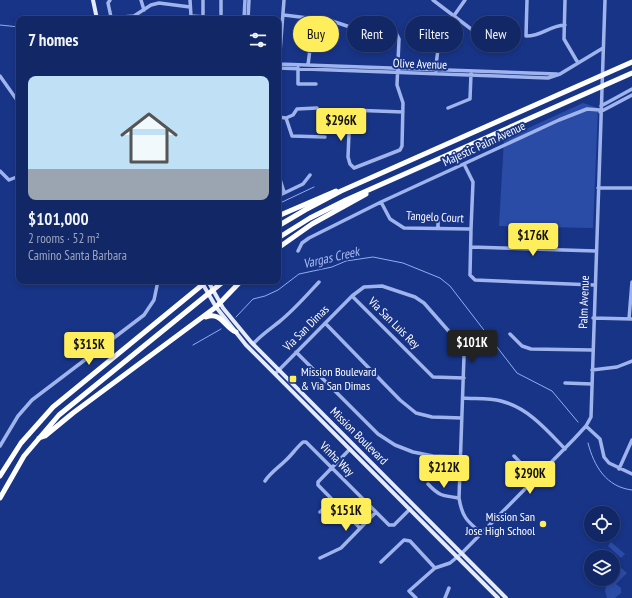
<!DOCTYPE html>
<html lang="en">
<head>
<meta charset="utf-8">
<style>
  body { margin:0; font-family:"PT Sans Narrow",sans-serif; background:#1f336e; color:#f1f3f6; height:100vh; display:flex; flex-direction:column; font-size:15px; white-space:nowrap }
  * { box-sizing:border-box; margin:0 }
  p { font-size:13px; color:#9ca5bf }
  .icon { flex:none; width:22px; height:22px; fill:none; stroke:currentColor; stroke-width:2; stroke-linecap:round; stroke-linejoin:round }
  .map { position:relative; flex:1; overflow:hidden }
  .side { position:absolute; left:16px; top:16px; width:265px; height:268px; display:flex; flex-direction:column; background:#122765; border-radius:8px; box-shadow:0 2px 6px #0003,0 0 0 1px #314479 }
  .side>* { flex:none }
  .top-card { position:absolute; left:293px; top:16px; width:279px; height:36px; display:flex; gap:8px }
  .buttons { position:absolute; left:584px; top:506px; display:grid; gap:8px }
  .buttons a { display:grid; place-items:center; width:36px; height:36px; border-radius:50%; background:#122765; box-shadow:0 2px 6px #0003,0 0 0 1px #314479; font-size:20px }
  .price { position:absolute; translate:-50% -34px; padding:0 9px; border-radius:4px; background:#ffee5b; color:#111; font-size:13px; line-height:26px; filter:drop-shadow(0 1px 2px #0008) }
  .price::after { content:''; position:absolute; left:50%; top:24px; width:12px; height:9px; margin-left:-6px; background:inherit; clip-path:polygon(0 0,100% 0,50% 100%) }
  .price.on { background:#222; color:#fff }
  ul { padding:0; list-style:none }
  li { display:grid; align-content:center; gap:8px; height:212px; padding:0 12px }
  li+li { border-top:1px solid #314479 }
  li span { display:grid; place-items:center; height:124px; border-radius:8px; color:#555 }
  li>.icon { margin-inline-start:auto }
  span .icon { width:72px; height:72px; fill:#fffc; stroke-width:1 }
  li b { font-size:17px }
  h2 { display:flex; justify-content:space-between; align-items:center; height:48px; padding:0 12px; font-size:17px }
  .tag { padding:0 14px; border-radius:18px; background:#122765; box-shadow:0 2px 6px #0003,0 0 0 1px #314479; font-size:14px; line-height:36px }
  .tag.on { background:#ffee5b; color:#111 }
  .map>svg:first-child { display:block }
  .green { fill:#2b4ca6 }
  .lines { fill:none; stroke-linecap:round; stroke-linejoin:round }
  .stream { stroke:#92acf0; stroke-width:1 }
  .minor { stroke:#9fb4ed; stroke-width:3.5 }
  .major { stroke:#e5ebff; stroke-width:4 }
  .highway { stroke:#fff; stroke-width:5 }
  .poi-dot { fill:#ffee5b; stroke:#183487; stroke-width:1.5 }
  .labels { text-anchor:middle; stroke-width:4; stroke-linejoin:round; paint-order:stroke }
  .street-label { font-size:12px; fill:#fff; stroke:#183487 }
  .poi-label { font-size:12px; fill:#fff; stroke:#183487; text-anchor:start }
  .water-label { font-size:13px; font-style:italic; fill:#abbff5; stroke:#183487 }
</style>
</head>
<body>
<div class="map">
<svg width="632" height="598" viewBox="0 0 632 598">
  <rect width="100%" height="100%" fill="#183487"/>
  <path class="green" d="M583 103 598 108 593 228 499 226 504 139Z
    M611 542 625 554 621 558 608 546Z
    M619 566 627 573 616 584 621 588V593L615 598H607L605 591 607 580 613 579V571Z"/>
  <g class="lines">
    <path class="stream" d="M0 25 19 27
      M278 204 314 187
      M236 317 253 299 265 296 278 290 299 274 332 267 346 261 373 257 403 263 440 278 450 286 517 373 552 391 578 422
      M193 345 221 329
      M588 443C594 466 606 487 632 490"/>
    <path class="minor" d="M110 0 108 3 111 17
      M141 0 144 10
      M190 0 191 16 221 18
      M433 0 475 32
      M527 0 526 36C543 36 548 26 565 25
      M565 0 564 39 578 63
      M284 15 332 21 359 30
      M203 17V0
      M99 19 134 16 151 5 159 3 190 7
      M221 19V0
      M244 19 245 0
      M248 19 249 0
      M395 31 399 39 397 85 403 103 402 146 400 150 354 168 350 164 348 157 350 110 403 112
      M278 64 557 74
      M279 65 284 0
      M308 65 310 49
      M278 68 548 78 560 74 603 48
      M298 68V84H316
      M436 71C437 34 445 29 465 0
      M0 76 19 103
      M601 106 632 89
      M448 108 470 99 471 74
      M600 112 632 95
      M278 117 286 118
      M286 118 292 136 325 137
      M286 118 293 115 297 109 317 108
      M464 164 473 182 471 229
      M0 171 9 180 19 176
      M278 173 284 192
      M598 188H632
      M278 196 303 184 310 175
      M381 202 390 219 404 228 471 229 470 275 475 280 594 285
      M438 228V216
      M471 247 596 251
      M298 251 302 243 309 238 381 202 559 120 587 109 600 110
      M352 296 433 377 464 378
      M593 318 632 319
      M629 319 632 282
      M325 323 400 400 416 413 432 417 462 418
      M510 334 522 346 531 349 592 350
      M253 344C261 335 270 329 279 322 294 310 306 296 319 282
      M296 352 378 434 395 445 413 452 433 456 461 457
      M592 370 617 367 632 361
      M275 374 352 296 364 287 382 286 415 297 424 303 460 344 464 356 459 498C462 517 467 521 481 533
      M565 383 592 384
      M463 398C475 399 489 398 501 401 528 408 546 429 565 449
      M586 426 600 439 604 457 609 463 632 474
      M0 446 18 416 32 400 144 315 154 300 158 281
      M350 449 318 482V485L360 528
      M514 456 536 479
      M619 469 632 440
      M265 481C271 472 278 468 285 461 292 455 296 448 303 442H306L389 525H394L410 509
      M428 484C439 496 443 496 459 498
      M320 512 332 501
      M320 558 341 548 376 512
      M381 562 404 540 410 541 435 568
      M416 598 409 591 435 568 450 563 462 553 574 439 586 426 591 417 605 0
      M445 598 449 588"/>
    <path class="major" d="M93 0 97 19
      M201 281 216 307 246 345 498 598
      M208 281 223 308 251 342 506 598"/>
    <path class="highway" d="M278 216 336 191
      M278 226 305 210 341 191 632 62
      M278 238 310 218 346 200 632 73
      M278 248 312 224 366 194
      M206 317C221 311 225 328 236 332
      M39 438 45 436 73 413 216 307 241 281
      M0 476 21 443 53 407 207 281
      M0 498 24 456 59 415 224 281"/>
  </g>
  <g class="poi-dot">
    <rect x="289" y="375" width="8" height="8" rx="2"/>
    <circle cx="543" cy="524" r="4"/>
  </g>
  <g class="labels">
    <g class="street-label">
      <text transform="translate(420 64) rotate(2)" y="4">Olive Avenue</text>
      <text transform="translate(484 144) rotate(-25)" y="4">Majestic Palm Avenue</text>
      <text transform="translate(435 217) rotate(3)" y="4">Tangelo Court</text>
      <text transform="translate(584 302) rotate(-88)" y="4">Palm Avenue</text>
      <text transform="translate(394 323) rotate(45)" y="4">Via San Luis Rey</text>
      <text transform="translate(306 328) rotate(-45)" y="4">Via San Dimas</text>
      <text transform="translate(359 436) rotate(45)" y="4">Mission Boulevard</text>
      <text transform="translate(337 459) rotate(45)" y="4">Vinha Way</text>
    </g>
    <g class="poi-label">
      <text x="301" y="376">Mission Boulevard<tspan x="301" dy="14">&amp; Via San Dimas</tspan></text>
      <text x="535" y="521" text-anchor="end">Mission San<tspan x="535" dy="14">Jose High School</tspan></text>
    </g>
    <g class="water-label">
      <text transform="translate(331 257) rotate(-13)" y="5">Vargas Creek</text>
    </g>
  </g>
</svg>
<div class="buttons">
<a><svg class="icon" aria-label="locate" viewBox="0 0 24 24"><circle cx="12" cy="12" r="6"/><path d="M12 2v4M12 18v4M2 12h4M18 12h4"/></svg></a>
<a><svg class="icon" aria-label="layers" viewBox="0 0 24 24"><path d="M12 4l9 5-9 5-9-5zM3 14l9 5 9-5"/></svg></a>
</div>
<b class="price" style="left:341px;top:142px">$296K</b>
<b class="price" style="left:533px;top:257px">$176K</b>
<b class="price on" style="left:472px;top:364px">$101K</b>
<b class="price" style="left:89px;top:366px">$315K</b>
<b class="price" style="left:444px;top:489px">$212K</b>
<b class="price" style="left:530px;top:495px">$290K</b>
<b class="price" style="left:346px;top:532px">$151K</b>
<div class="top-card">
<a class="tag on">Buy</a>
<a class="tag">Rent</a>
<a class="tag">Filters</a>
<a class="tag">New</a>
</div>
<section class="side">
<h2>7 homes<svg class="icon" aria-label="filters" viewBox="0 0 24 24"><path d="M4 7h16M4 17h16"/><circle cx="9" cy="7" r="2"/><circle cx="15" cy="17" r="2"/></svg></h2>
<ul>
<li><span style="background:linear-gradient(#bfe0f5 75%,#9aa5b1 0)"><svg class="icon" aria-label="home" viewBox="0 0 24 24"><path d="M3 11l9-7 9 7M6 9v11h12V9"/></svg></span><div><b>$101,000</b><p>2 rooms · 52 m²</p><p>Camino Santa Barbara</p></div></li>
</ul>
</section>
</div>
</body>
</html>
